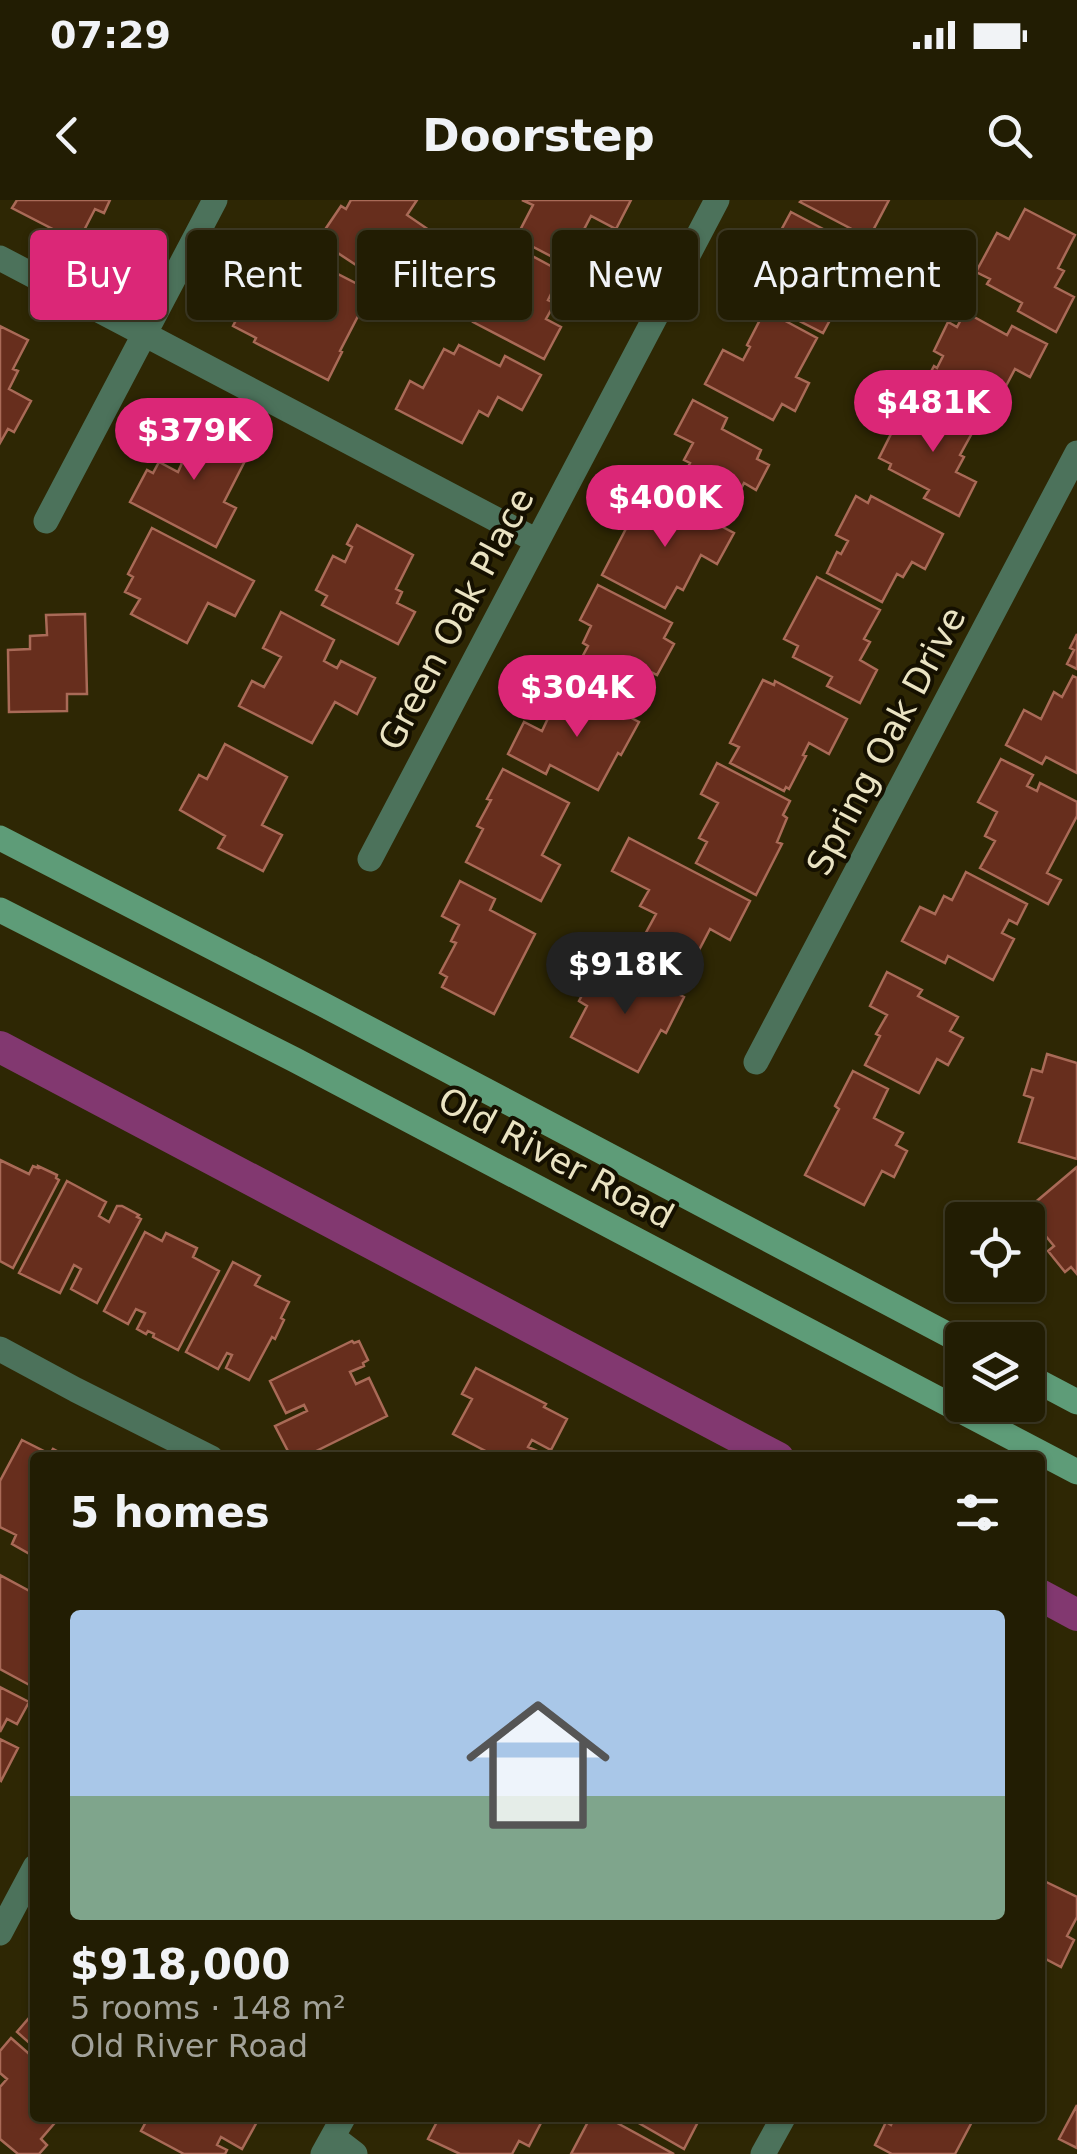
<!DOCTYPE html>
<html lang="en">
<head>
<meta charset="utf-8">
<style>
  body { margin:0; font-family:"DejaVu Sans",sans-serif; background:#2a260d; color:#f1f3f6; height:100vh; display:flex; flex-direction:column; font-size:38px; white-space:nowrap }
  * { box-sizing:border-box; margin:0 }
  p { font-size:32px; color:#a2a29a }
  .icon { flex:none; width:55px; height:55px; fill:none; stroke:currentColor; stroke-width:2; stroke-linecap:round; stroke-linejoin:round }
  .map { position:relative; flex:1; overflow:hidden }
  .drawer { position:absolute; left:30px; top:1252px; width:1015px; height:670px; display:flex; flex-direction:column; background:#221d03; border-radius:10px; box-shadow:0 2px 8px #0004,0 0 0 2px #3f3b25 }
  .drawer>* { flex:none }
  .guide { position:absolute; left:30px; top:30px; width:1018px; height:90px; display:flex; gap:20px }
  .buttons { position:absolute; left:945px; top:1002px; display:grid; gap:20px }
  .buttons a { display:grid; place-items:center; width:100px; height:100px; border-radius:10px; background:#221d03; box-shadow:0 2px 8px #0004,0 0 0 2px #3f3b25; font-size:50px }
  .price { position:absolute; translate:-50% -85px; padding:0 22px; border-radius:35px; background:#db2777; color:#fff; font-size:32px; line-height:65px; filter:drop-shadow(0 2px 5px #0008) }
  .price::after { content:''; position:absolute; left:50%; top:60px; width:30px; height:22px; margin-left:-15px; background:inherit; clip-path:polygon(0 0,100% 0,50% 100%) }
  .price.current { background:#222; color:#fff }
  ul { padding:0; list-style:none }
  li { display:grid; align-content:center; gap:20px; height:530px; padding:0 40px }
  li span { display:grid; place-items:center; height:310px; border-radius:10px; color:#555 }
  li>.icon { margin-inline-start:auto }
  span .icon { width:180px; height:180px; fill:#fffc; stroke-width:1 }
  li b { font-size:42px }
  h2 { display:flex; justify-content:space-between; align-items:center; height:120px; padding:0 40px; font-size:42px }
  .tag { padding:0 35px; border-radius:10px; background:#221d03; box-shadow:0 2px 8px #0004,0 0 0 2px #3f3b25; font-size:35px; line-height:90px }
  .tag.current { background:#db2777; color:#fff }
  .status { display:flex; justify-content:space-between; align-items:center; height:70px; padding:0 50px; background:#221d03; direction:ltr }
  .status svg { height:28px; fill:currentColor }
  header { display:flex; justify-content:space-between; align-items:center; height:130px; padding:0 40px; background:#221d03; font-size:45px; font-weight:700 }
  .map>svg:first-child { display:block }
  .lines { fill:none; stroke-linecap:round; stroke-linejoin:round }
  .canal { stroke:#823870; stroke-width:32 }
  .building { fill:#672e1d; stroke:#a96a57; stroke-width:2.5 }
  .minor { stroke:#4c725b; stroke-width:25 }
  .secondary { stroke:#5e9c78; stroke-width:25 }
  .labels { text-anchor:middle; stroke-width:8; stroke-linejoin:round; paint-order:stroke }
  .street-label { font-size:35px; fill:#eae3c2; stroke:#151000 }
</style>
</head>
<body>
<div class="status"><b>07:29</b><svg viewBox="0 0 49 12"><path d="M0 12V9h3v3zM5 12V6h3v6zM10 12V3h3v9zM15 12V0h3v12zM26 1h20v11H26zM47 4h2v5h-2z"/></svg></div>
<header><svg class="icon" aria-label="back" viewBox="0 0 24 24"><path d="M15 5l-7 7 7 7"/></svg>Doorstep<svg class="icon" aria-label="search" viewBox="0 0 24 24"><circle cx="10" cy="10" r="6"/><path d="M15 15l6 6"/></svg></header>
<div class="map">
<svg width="1077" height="1954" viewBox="0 0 1077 1954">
  <rect width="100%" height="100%" fill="#2e2704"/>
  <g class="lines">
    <path class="canal" d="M0 847 778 1258
      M1040 1395 1077 1415"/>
  </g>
  <path class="building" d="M17 0H110L104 13 95 9 78 42 12 8Z
    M351 0H417L407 15 432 32 394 90 318 40 341 6 346 9Z
    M522 0H631L616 29 591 16 566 64 516 38 533 5Z
    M802 0H889L869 38 800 2Z
    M1025 9 1075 35 1058 68 1064 71 1055 87 1074 97 1056 132 1018 111 1022 103 987 84 990 79 976 72 997 33 1009 39Z
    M791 12 825 30 820 41 860 62 855 71 868 77 855 102 843 96 823 133 772 107 788 76 783 73 791 57 772 47Z
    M280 37 298 46 295 52 371 91 340 151 342 152 328 180 254 142 256 138 233 126 249 95 263 102 270 89 255 80 271 49 273 50Z
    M508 43 562 72 548 100 555 103 546 119 561 127 544 159 473 122 475 118 461 111 481 74 494 81 504 62 499 60Z
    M765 110 817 138 796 177 809 183 795 211 782 204 773 220 705 184 723 150 743 160 750 147 747 145Z
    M965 112 1007 135 1012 126 1047 144 1030 177 1015 169 998 201 988 196 979 214 924 185 934 166 937 168 943 156 934 151 948 122 957 127Z
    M0 126 28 140 13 169 18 171 9 189 31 201 14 232 8 229 0 243Z
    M459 145 500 166 505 156 541 175 522 210 498 197 488 216 479 211 462 243 396 209 410 181 423 188 444 149 454 154Z
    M925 197 977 224 960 255 964 257 956 272 976 282 959 316 924 298 929 290 889 269 891 264 879 258 895 226 907 232Z
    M693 200 727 218 722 229 761 250 757 259 769 265 756 290 744 283 725 320 674 293 690 263 684 260 693 243 675 234Z
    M182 218 249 253 224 302 236 308 216 347 130 302 147 270 153 273 159 262 178 272 182 263 164 253Z
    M656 292 734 333 717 364 701 355 683 390 677 387 665 408 602 375 631 319 639 324Z
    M856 296 868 303 871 296 943 334 925 369 912 362 903 377 897 374 882 402 827 373 837 352 841 354 848 341 836 335Z
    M357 325 413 355 396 389 402 392 397 403 415 412 398 444 322 405 327 396 316 390 333 356 345 362 352 347 347 344Z
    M152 328 254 381 235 416 208 403 187 443 131 414 140 399 125 392 133 377 128 374Z
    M817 377 880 410 864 439 870 442 860 460 877 470 860 503 827 486 832 477 793 457 798 446 784 439Z
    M598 385 672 423 664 438 674 444 657 475 645 469 626 506 571 478 588 446 583 443 591 426 580 420Z
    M281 412 334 440 324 461 337 468 341 461 375 478 357 514 335 502 312 543 239 506 252 481 264 487 281 457 263 448Z
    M85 414 87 494H67V511L9 512 8 450 30 449V436L47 435 46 415Z
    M1077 434V469L1067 464 1074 450 1070 448Z
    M1073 476 1077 478V573L1046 557 1042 564 1006 545 1024 510 1041 519 1054 492 1062 497Z
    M763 480 774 485 775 481 847 519 829 554 809 543 803 555 806 556 789 589 786 587 784 591 730 563 739 547 730 543Z
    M572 487 639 522 621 555 618 553 598 590 550 565 546 574 508 554 524 522 542 531 551 512 557 515Z
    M225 544 287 577 262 625 282 635 263 671 218 648 225 636 180 610 199 575 207 579Z
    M1001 559 1033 575 1027 586 1037 591 1040 583 1077 602V616L1047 673 1061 680 1048 704 980 668 995 641 985 636 997 612 978 602Z
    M717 563 790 601 783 615 787 618 777 642 782 644 756 695 696 663 707 642 699 638 718 603 701 594Z
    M503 569 569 603 542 655 560 665 541 701 466 662 483 629 477 626 491 600 487 599Z
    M629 638 750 701 730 740 710 729 685 777 636 751 656 714 640 706 649 690 612 671Z
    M966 672 1027 704 1017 724 1009 720 1002 733 1014 739 993 780 948 756 945 763 902 741 920 707 935 714 944 696 952 700Z
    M460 681 495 699 490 710 535 734 494 814 442 787 447 777 440 773 456 743 451 741 459 725 442 716Z
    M609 769 645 788 649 779 684 797 666 833 661 830 638 872 571 837 587 806 579 801 594 772 604 777Z
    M887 772 922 790 918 796 958 817 950 831 963 838 948 865 937 859 919 893 865 865 880 836 876 834 887 815 870 806Z
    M1047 854 1077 863V959L1019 942 1033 898 1024 895 1032 869 1042 872Z
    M853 871 888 889 874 918 903 933 896 945 907 951 894 977 882 971 864 1005 805 975 839 909 835 906Z
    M0 960 29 974 33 966 38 968V966L57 975 56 978 59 980 13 1068 0 1061Z
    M1077 967V1074L1071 1067 1065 1072 1048 1051 1054 1046 1025 1011Z
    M67 981 106 1002 99 1016 109 1022 117 1006H122L139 1015 137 1017 141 1019 97 1103 71 1089 81 1069 74 1065 60 1093 19 1073Z
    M145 1032 162 1041 166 1033 197 1048 193 1057 219 1071 178 1150 153 1137 154 1134 148 1131 146 1134 137 1129 145 1113 136 1109 128 1124 104 1111Z
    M233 1062 260 1076 255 1085 289 1102 281 1118 284 1120 275 1139 272 1137 249 1180 226 1168 232 1155 227 1153 218 1169 186 1152Z
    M352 1141 354 1143 359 1141 368 1160 363 1163 364 1166 350 1172 356 1184 369 1178 387 1216 302 1258H295L293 1253 290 1255 275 1226 307 1211 304 1205 286 1213 270 1181Z
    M476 1168 546 1204 544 1207 567 1219 551 1250 532 1240 528 1247 537 1251 534 1258H499L453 1234 472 1199 462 1194Z
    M22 1240 50 1254 53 1249 70 1258H35V1357L12 1344 16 1335 0 1327V1281Z
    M0 1375 35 1394V1488L0 1469Z
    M0 1487 29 1502 17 1524 7 1519 0 1532Z
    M0 1539 18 1548 1 1581 0 1580Z
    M1040 1679 1077 1697V1717L1067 1736 1074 1740 1061 1767 1040 1756Z
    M35 1811V1848L17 1832Z
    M11 1838 35 1859V1918H59L41 1939 47 1945 39 1954H18L0 1939V1887L7 1879 0 1873V1851Z
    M1077 1905V1948L1059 1939Z
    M148 1918H254L258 1920 242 1949 221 1937 217 1945 227 1950 225 1954H184L141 1931Z
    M439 1918H534L542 1921 529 1946 519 1941 512 1954H460L428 1939Z
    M590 1918H608L674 1954H571Z
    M630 1918H700L684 1949Z
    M892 1918H974L955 1954H892L875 1945 886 1922 891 1925 894 1918Z"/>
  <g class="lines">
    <path class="minor" d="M0 58 537 341
      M46 321 215 0
      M370 659 717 0
      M756 862 1077 253
      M0 1149 76 1190 211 1258
      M0 1733 35 1667
      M333 1937 355 1954
      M323 1954 343 1918
      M763 1954 783 1918"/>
    <path class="secondary" d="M0 638 324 805 962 1142
      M0 710 295 860 1077 1272
      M1028 1176 1077 1202"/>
  </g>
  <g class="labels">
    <g class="street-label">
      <text transform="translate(456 419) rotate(-62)" y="12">Green Oak Place</text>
      <text transform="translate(886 541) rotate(-62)" y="12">Spring Oak Drive</text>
      <text transform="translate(556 958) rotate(28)" y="12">Old River Road</text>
    </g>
  </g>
</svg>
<div class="buttons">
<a><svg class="icon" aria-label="locate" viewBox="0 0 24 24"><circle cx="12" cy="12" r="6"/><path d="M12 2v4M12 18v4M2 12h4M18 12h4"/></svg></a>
<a><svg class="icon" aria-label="layers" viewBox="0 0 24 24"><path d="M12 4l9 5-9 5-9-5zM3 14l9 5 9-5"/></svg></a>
</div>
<b class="price" style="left:933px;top:255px">$481K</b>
<b class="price" style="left:194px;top:283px">$379K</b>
<b class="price" style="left:665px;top:350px">$400K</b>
<b class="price" style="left:577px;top:540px">$304K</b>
<b class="price current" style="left:625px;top:817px">$918K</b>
<div class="guide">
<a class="tag current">Buy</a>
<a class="tag">Rent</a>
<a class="tag">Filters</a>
<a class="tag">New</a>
<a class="tag">Apartment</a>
</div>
<section class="drawer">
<h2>5 homes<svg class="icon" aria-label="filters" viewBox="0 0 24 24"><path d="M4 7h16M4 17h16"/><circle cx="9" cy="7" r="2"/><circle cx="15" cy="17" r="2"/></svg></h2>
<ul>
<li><span style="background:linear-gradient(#a9c7e8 60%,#7fa58c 0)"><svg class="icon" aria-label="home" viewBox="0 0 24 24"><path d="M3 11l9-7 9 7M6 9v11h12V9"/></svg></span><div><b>$918,000</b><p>5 rooms · 148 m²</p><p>Old River Road</p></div></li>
</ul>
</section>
</div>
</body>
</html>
